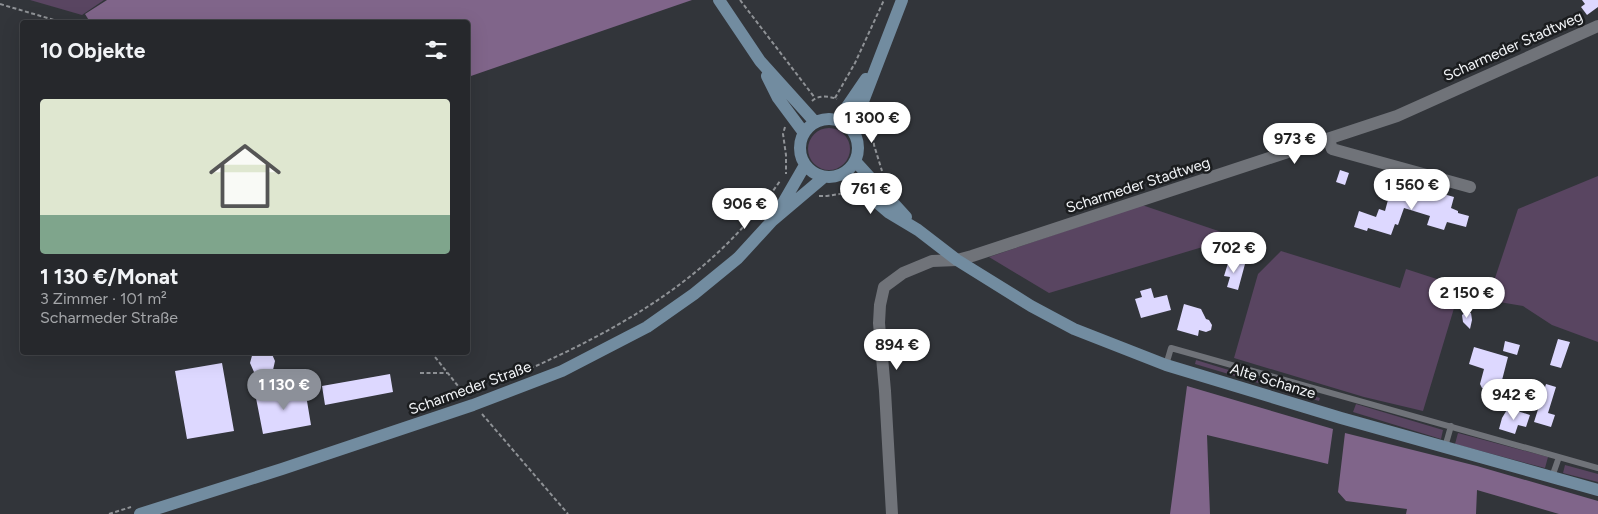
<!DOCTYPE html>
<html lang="de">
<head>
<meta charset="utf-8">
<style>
  body { margin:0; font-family:Figtree,sans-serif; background:#2e3034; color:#f1f3f6; height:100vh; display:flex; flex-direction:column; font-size:19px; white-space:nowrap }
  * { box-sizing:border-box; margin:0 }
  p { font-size:16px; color:#a4a6a9 }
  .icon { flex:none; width:28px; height:28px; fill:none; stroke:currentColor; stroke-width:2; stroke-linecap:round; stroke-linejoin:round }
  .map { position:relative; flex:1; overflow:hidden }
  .panel { position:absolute; left:20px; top:20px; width:450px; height:335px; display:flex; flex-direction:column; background:#26282c; border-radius:5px; box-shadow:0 5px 20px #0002,0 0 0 1px #424448 }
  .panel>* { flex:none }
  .price { position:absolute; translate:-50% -42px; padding:0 11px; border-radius:18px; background:#fff; color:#222; font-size:16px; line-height:32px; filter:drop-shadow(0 1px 2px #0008) }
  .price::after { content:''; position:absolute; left:50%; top:30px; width:15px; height:11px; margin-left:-8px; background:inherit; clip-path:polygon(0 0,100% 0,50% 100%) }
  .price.selected { background:#8c9099; color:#fff }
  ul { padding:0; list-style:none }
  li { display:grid; align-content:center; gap:10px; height:265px; padding:0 20px }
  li+li { border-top:1px solid #424448 }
  li span { display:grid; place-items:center; height:155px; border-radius:5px; color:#555 }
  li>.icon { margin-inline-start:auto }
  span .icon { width:90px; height:90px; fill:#fffc; stroke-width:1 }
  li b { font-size:21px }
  h2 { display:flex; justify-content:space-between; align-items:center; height:60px; padding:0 20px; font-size:21px }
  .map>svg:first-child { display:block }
  .green { fill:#594561 }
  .forest { fill:#80658a }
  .building { fill:#ddd8ff }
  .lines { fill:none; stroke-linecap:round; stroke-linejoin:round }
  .path { stroke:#8f9296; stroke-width:2; stroke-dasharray:4 2.5; stroke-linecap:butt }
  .lane { stroke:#707379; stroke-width:6 }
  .street { stroke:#707379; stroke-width:12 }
  .secondary { stroke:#728ca0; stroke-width:12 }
  .labels { text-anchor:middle; stroke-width:5; stroke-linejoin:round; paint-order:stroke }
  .street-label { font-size:15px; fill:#f2f4f7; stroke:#1b1d1f }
</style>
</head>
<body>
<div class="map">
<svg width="1598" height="514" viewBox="0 0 1598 514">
  <rect width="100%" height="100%" fill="#32353a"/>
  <path class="green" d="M30 0H104L82 15Z
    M808 149a21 21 0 1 1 42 0a21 21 0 1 1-42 0Z
    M1598 176V342L1552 325 1523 306 1458 295 1423 411 1364 397 1234 358 1258 274 1281 251 1400 288 1406 269 1489 296 1518 209Z
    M1142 205 1236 237 1049 293 989 257Z
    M1196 360 1320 398 1319 401 1195 364Z
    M1356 404 1443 430 1441 439 1353 412Z
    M1458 433 1548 457 1545 468 1455 444Z
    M1565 465 1598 474V482L1563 473Z"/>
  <path class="forest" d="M107 0H692L468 77V22H90L85 14Z
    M1187 386 1333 429 1328 464 1207 435 1210 514H1170Z
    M1345 433 1477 466 1598 501V514H1559L1477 490 1476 514H1406L1407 509 1346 501 1338 492Z"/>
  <path class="building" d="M1582 0H1598V7L1587 15 1581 7 1585 4Z
    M1340 170 1349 173 1345 185 1336 182Z
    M1392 185 1431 196 1433 191 1454 197 1451 208 1458 211V213L1469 216 1466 227 1447 222 1444 230 1427 225 1430 216 1404 208 1398 225 1395 224 1391 235 1368 228 1367 231 1354 227 1359 211 1376 217 1379 209 1385 211Z
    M1229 260 1245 264 1238 290 1227 287 1230 277 1224 276Z
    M1151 288 1154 298 1167 295 1171 310 1141 318 1135 299 1142 297 1140 291Z
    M1184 304 1201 309 1206 319 1209 320 1212 325 1211 330 1206 332 1199 330 1198 336 1177 330Z
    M1466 312 1471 313 1472 320 1470 329 1463 322 1462 315Z
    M1558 339 1570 342 1561 368 1550 365Z
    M1505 341 1520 345 1517 355 1503 351Z
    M1474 347 1508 357 1501 384 1491 382 1490 387 1486 389 1482 388 1480 384 1484 369 1469 364Z
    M253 352H271L275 361 273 370 264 375 254 372 250 363Z
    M222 363 234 431 187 439 175 371Z
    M390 374 393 392 325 405 322 386Z
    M1546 384 1556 387 1548 413 1555 415 1551 427 1534 422Z
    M305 389 311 425 263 434 256 398Z
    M1508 408 1530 415 1526 427 1518 425 1515 434 1499 429 1502 418Z"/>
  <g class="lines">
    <path class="path" d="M740 0 815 98
      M0 4 61 22
      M835 98 855 63 884 0
      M812 101C818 95 829 96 837 99
      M869 119 872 120 874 145 882 171
      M785 127 783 134 786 155V174
      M819 196H827L846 193
      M431 352 466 396
      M420 373H447
      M518 374C623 328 713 277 780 181
      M482 414 568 514
      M109 514 131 507"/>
    <path class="lane" d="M1166 365 1171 348 1598 468
      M1445 447 1451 426
      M1552 477 1559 457"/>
    <path class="street" d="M1329 140 1332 149 1470 187
      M892 514 885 391 879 323 880 305 884 287 903 273 932 261 957 260 972 256 1397 116 1598 26"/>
    <path class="secondary" d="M719 0 760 61 815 122
      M767 76 778 98 804 133
      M800 148a29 29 0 1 1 58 0a29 29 0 1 1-58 0Z
      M838 120 866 79
      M852 130 902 0
      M855 161 906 217
      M844 174 888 212 918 230 957 260 1031 306 1074 329 1166 365 1341 418 1598 490
      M779 210 805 165
      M140 514 282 469 473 405 562 371 647 327 694 294 738 258 772 221 824 177"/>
  </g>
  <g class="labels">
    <g class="street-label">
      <text transform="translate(1513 46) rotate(-24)" y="5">Scharmeder Stadtweg</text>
      <text transform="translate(1138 185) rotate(-18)" y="5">Scharmeder Stadtweg</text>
      <text transform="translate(1273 381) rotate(17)" y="5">Alte Schanze</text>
      <text transform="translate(470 388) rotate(-20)" y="5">Scharmeder Straße</text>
    </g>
  </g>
</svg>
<b class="price" style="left:872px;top:144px">1 300 €</b>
<b class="price" style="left:1295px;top:165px">973 €</b>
<b class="price" style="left:1412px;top:211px">1 560 €</b>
<b class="price" style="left:871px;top:215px">761 €</b>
<b class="price" style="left:745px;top:230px">906 €</b>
<b class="price" style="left:1234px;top:274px">702 €</b>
<b class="price" style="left:1467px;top:319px">2 150 €</b>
<b class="price" style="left:897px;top:371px">894 €</b>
<b class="price selected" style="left:284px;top:411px">1 130 €</b>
<b class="price" style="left:1514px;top:421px">942 €</b>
<section class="panel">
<h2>10 Objekte<svg class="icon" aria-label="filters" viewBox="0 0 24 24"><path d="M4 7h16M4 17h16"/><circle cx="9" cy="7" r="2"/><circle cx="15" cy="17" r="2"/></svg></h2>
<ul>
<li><span style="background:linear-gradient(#dfe7d0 75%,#7fa58c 0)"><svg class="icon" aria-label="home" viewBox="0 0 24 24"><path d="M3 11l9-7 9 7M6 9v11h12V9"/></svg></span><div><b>1 130 €/Monat</b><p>3 Zimmer · 101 m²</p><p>Scharmeder Straße</p></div></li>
</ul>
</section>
</div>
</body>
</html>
